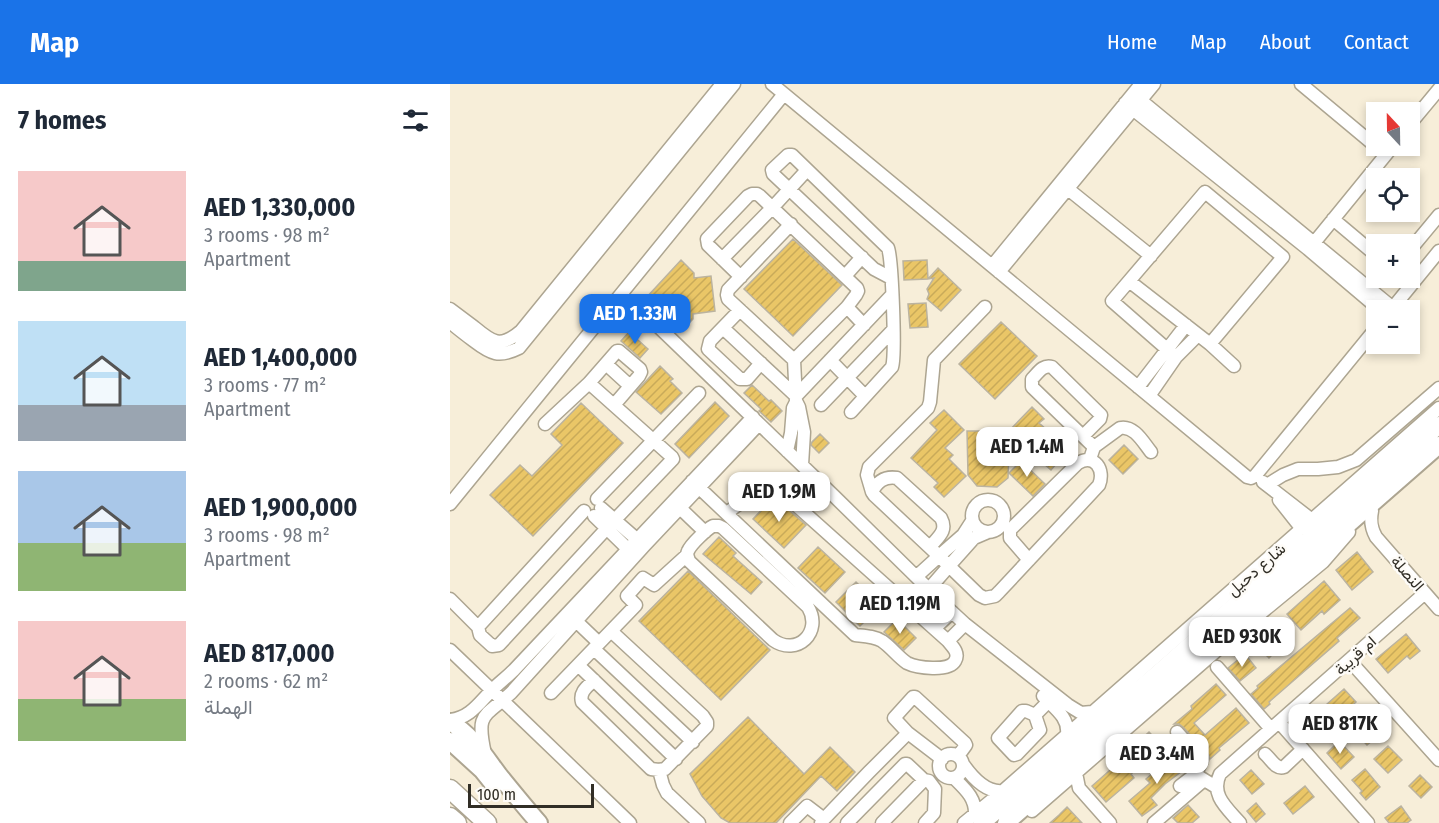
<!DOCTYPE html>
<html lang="en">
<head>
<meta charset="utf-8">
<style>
  body { margin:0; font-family:"Fira Sans Condensed",Vazirmatn,sans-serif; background:#f2f2f3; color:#1f2937; height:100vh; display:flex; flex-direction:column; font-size:22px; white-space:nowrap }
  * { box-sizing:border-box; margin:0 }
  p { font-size:20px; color:#747a83 }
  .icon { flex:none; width:33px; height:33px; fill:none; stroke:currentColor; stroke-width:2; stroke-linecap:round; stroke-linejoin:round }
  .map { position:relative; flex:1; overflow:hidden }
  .sheet { display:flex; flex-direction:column; background:#fff; width:450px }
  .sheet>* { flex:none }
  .needle { width:39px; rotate:338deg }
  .tools { position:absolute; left:916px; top:18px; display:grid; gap:12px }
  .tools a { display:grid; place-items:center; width:54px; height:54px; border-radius:0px; background:#fff; box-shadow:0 3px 9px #0003; font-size:30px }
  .scale { position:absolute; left:18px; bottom:15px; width:126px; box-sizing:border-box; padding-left:6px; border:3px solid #312e26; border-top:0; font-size:16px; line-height:21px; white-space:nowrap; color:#312e26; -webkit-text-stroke:4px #fefcf8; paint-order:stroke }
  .price { position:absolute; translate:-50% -51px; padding:0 14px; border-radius:12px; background:#fff; color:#222; font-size:20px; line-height:39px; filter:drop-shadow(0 2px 3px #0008) }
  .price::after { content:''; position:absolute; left:50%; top:36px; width:18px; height:14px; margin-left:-9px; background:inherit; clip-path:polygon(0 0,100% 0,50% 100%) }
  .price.current { background:#1a73e8; color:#fff }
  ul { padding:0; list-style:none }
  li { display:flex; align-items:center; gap:18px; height:150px; padding:0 18px }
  li span { display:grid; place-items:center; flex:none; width:168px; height:120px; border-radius:0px; color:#555 }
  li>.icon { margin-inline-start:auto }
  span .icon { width:72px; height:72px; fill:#fffc; stroke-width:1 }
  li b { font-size:26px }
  h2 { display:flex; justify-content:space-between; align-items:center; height:72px; padding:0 18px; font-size:26px }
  header { display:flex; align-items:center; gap:36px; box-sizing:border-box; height:84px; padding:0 30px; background:#1a73e8; color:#fff }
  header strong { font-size:28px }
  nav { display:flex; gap:33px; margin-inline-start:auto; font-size:21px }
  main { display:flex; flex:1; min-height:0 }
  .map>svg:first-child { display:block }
  .building { fill:url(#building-hatch); stroke:#bbb39f; stroke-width:1.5 }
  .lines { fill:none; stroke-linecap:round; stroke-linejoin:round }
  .minor-casing { stroke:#ada591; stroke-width:15 }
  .major-casing { stroke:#ada591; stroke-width:20 }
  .highway-casing { stroke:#ada591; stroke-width:21 }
  .minor { stroke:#fff; stroke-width:12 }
  .major { stroke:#fff; stroke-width:16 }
  .highway { stroke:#fff; stroke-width:18 }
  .labels { text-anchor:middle; stroke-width:5; stroke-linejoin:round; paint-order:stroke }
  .street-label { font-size:16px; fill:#312e26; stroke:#fefcf8 }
</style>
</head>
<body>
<header>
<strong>Map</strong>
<nav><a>Home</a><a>Map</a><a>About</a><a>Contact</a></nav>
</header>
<main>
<section class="sheet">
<h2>7 homes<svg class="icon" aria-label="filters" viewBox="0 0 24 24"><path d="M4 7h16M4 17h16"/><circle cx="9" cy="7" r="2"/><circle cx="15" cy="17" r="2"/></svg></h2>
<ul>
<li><span style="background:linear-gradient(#f6c9c9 75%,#7fa58c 0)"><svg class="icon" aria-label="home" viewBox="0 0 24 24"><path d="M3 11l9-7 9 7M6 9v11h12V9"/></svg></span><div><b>AED 1,330,000</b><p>3 rooms · 98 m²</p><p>Apartment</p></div></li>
<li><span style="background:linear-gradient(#bfe0f5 70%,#9aa5b1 0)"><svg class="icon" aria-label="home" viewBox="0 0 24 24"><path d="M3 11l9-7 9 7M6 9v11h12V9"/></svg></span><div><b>AED 1,400,000</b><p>3 rooms · 77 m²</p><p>Apartment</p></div></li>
<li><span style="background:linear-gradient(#a9c7e8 60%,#8fb573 0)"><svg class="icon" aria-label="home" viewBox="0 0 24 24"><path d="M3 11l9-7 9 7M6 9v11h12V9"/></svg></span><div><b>AED 1,900,000</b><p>3 rooms · 98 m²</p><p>Apartment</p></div></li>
<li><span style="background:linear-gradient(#f6c9c9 65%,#8fb573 0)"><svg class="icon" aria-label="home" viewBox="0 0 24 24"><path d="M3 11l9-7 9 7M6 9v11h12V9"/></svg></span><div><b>AED 817,000</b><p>2 rooms · 62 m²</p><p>الهملة</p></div></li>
</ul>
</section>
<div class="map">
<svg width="989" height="739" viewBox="0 0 989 739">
  <defs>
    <pattern id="building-hatch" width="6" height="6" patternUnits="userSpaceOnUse" patternTransform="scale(1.5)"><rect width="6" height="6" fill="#eac667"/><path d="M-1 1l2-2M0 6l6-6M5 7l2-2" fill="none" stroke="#c9aa59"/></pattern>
  </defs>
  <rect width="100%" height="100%" fill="#f7eed9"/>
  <path class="building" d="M343 155 392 201 343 252 294 205Z
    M231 176 244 189V194L261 192 265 227 243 230V235L230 248 195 215Z
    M477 176 478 195 454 196 453 177Z
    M488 184 511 206 491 227 477 215 479 210 477 205 484 194 478 195Z
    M476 219 478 243 460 244 458 220Z
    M551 238 587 272 545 315 509 280Z
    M179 248 198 265 190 274 171 257Z
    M210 282 223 295 220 297 232 309 211 330 186 308Z
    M302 301 319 317 321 316 332 327 321 338 309 327 311 325 294 309Z
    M265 318 279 332 239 374 225 360Z
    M131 319 173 359 83 452 40 411 70 381 82 392 112 361 101 350Z
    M582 323 594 335 589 339 619 365 601 386 579 367 559 347Z
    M494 326 514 346 495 364 503 371 499 375 516 392 494 413 484 403 488 399 461 374 487 346 480 339Z
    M517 347H540L559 365 558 394 547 403 527 402 518 391Z
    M370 350 379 359 369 369 361 361 362 358Z
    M674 361 688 375 673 390 659 376Z
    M571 377 595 400 583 412 559 389Z
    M321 416 333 421 356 441 334 464 303 435Z
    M269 453 286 469 283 472 312 498 301 510 253 470Z
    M368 463 395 488 375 509 348 484Z
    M907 468 923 488 902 506 886 486Z
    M238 487 320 566 271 616 189 537Z
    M874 497 890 516 874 530 872 527 851 546 837 530Z
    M406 498 430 522 410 542 386 518Z
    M900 524 910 534 887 554 889 557 819 618 820 620 814 625 801 610 808 604 807 602Z
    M447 535 466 554 454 566 434 548Z
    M822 543 836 556 819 574 805 560Z
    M956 550 970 567 960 575 957 572 938 589 926 575Z
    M795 570 806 584 790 597 778 584Z
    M766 600 776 611 744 639 755 651 786 624 799 639 769 664 770 666 760 675 758 670 733 643 729 640H724L742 625 741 622Z
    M894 605 906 618 889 634 887 632 862 654 850 641 867 627 868 628Z
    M298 633 354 690 380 663 405 688 387 707 371 692 326 739H280L271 734 252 712 240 690Z
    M913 633 929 651 917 661 901 644Z
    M699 648 713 663 681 690 684 694 656 718 642 702 676 672 675 670Z
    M889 657 904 673 891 685 877 669Z
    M938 662 952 676 938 689 924 675Z
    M725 670 736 684 715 700 701 714 707 721 692 732 679 717 700 699 696 695Z
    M915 685 930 703 916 716 910 709 912 707 902 696Z
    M801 686 814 700 802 710 790 696Z
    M970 691 982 703 971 714 959 702Z
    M855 702 864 713 843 730 834 719Z
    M806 719 815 730 806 738 797 727Z
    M738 721 749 733 742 739H728L723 734Z
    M951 722 961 736 957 739H939L935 734Z
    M617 723 632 739H600L609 731Z"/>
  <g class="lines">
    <defs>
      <path id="minor" d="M322 0 797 393 801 394 805 392 927 243
        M851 0 935 70
        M683 10 943 224
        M675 19 858 165 930 226
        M960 40 989 5
        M618 105 701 172
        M883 135 927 172
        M341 140 278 206 277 211 278 215 344 276 346 317 349 323 354 348 352 381
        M859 165 943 62
        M960 166 989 131
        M272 175 323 123 357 86
        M542 182 691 0
        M549 188 704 0
        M395 192 412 173
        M291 193 258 161 257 155 298 112 302 110H307L310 112 407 204 408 207 406 211 397 223 344 276
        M679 197 760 260 784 282
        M397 223 414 241
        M189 224 385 413 502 528 515 540 618 621 631 629 642 628
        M0 225C8 231 16 237 24 243 42 258 50 265 71 247L272 0
        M290 226 260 257 258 265 290 295H297L311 279
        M941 226 989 167
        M0 238C8 245 16 251 24 257 41 270 49 274 69 264L284 0
        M273 244 346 312 441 212
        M726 273 662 217 755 108 833 173 760 260
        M380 276 415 312
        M156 280 180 302
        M688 303 736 241
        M699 312 726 273 748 251
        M371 321 443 246
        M401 328 442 283C446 271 442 175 438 164L342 71H338L322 86 323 90 424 185 441 194
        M95 340 139 299 167 267H169L190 285 191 288 189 292 164 321
        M633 352 650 335 651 331 602 283C593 280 588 289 582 295V303L644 363 640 375
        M644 363 670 344C684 341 693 358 701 368
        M337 367 341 349 343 324 346 318
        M242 397 405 551C415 552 424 552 432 557 441 563 448 573 457 579 467 584 499 588 505 577 510 569 502 562 498 557L338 414C314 399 296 414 277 429
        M813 398 862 436
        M817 401 833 391 848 385H868L888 383 906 376 989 304
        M422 408 417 391 419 383 478 324 480 318 484 276 535 223
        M147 415 249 309
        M522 432a16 16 0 1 1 32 0a16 16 0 1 1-32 0Z
        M829 416 852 445
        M0 420 334 10
        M151 424 191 459
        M230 424 255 448
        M134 427 28 543 30 551 42 562 49 561 157 444 223 375 222 373 139 299
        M922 427C920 437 921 444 926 453L989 525
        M144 432 182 469
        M263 442H269L273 444 358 523C373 548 347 573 323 556L239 477C238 472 236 471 238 467 241 460 257 445 263 442Z
        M538 448 524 454 499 482 529 511 535 514 545 512 549 508 649 401C655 386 645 369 628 379L560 446V454L579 476
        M480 463C488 453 498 447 491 434L447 394C434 392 427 398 422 408L424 411 489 472 513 451 522 437
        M467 492 489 472 499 482 479 505
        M0 515 28 543
        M126 537 149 559
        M485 544 502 528
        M498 557 515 540
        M144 565 243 658
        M0 566 180 739
        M899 576 989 676
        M128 581 226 675
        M767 583 821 645
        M144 596C138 602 129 608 132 618L201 685 209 686 215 685 257 642V638L253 632 161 547
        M101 609 186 521 177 512 193 494 204 501 237 471
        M593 612C604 624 619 633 617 650
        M585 631 590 646 567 670 564 671 548 654 572 627H576L585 631 598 618
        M0 636C20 634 29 619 42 606 49 599 57 593 64 586L303 333
        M829 638 918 739
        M727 648 752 676 751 679 747 687 748 692 766 703
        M458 649 492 675
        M35 670C26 629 33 634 61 609L194 462 309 340
        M815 670C821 675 826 686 834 683L853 665
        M489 682a12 12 0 1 1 24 0a12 12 0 1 1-24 0Z
        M513 680C522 693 536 709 553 707
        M209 686 213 701 217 709 249 739
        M626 689 629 704 660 739
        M504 694C515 705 526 714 525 731
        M730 702 747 689
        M582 727 788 548 873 478 899 448
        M374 735 419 688 458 649 444 634 463 613H465L515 659 516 661 508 672
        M340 739 357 722 374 735 371 739
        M397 739 455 680H457L474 696 479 697 485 705 484 729 475 739
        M432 739 474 696
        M514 739 553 707 989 324
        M704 739 754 696
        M790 739C777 724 760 711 770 690L975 509"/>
      <path id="major" d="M0 638C22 651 34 671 49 691 62 707 75 723 89 739
        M0 657 32 686 44 701
        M532 739 708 589 989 341
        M556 739 989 361"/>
      <path id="highway" d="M0 705 37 739
        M0 733 7 739"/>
    </defs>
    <use href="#minor" class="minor-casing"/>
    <use href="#major" class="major-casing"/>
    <use href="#highway" class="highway-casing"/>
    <use href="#minor" class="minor"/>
    <use href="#major" class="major"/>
    <use href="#highway" class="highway"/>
  </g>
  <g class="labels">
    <g class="street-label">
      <text transform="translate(806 485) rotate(-41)" y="6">شارع دحيل</text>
      <text transform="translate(958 489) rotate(49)" y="6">النصلة</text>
      <text transform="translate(905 571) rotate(-42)" y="6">ام قريبة</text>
    </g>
  </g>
</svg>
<div class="tools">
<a><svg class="needle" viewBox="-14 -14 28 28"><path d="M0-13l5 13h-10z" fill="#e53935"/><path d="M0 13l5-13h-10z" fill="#747a83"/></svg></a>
<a><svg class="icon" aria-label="locate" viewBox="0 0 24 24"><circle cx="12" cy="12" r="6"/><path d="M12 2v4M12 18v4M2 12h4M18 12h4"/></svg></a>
<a>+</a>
<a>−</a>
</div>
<div class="scale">100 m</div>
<b class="price current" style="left:185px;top:261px">AED 1.33M</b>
<b class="price" style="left:577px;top:394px">AED 1.4M</b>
<b class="price" style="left:329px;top:439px">AED 1.9M</b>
<b class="price" style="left:450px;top:551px">AED 1.19M</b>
<b class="price" style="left:792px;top:584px">AED 930K</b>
<b class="price" style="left:890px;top:671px">AED 817K</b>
<b class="price" style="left:707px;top:701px">AED 3.4M</b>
</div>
</main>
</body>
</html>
